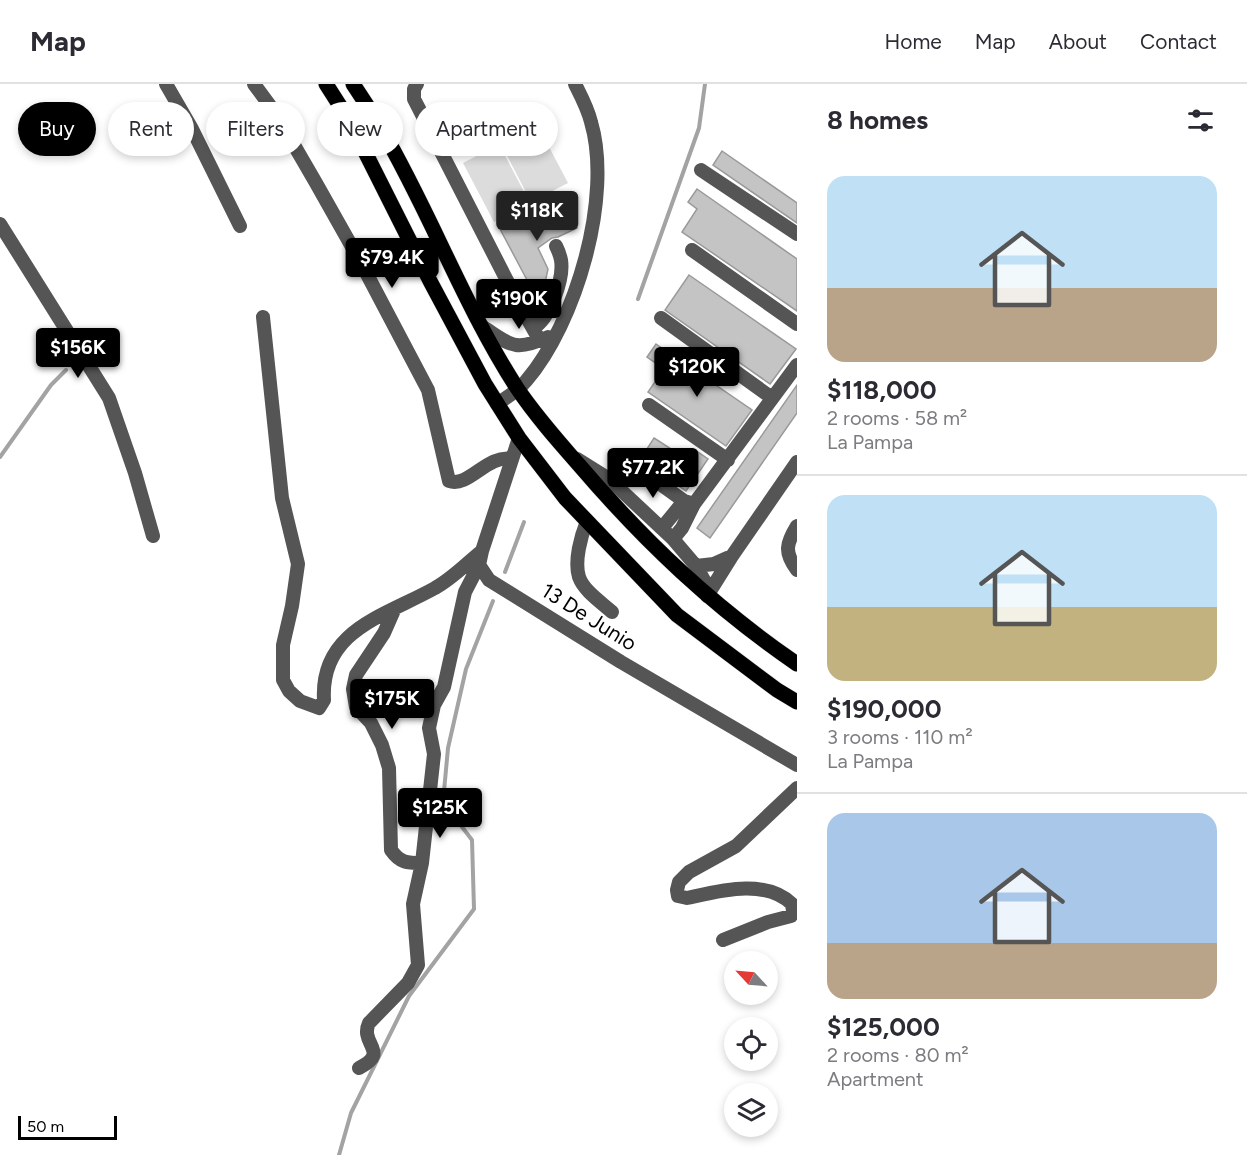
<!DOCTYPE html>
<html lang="en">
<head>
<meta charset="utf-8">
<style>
  body { margin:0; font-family:Figtree,sans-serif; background:#f2f2f3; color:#2b2b33; height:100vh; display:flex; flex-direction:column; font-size:22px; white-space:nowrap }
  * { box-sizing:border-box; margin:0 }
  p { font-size:20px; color:#7c7c81 }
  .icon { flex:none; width:33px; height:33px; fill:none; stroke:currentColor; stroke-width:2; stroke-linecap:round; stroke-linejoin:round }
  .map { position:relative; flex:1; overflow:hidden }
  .side { display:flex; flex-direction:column; background:#fff; width:450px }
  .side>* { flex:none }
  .banner { position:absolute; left:18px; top:18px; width:570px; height:54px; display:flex; gap:12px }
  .needle { width:39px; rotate:296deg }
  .fabs { position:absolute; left:724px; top:867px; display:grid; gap:12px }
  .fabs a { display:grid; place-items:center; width:54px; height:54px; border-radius:50%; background:#fff; box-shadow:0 3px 9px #0003; font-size:30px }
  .scale { position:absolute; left:18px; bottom:15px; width:99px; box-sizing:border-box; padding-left:6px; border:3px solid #000; border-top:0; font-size:16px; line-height:21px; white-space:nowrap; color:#000; -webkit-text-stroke:4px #fff; paint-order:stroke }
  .price { position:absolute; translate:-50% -51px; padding:0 14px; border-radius:6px; background:#000; color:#fff; font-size:20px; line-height:39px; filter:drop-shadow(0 2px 3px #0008) }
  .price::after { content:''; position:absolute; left:50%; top:36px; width:18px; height:14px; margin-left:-9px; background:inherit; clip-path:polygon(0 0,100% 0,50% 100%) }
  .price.active { background:#222; color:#fff }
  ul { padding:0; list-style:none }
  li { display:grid; align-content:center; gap:12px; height:318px; padding:0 30px }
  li+li { border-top:2px solid #e1e1e2 }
  li span { display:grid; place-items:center; height:186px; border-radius:18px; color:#555 }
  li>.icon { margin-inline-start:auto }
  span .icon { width:108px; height:108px; fill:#fffc; stroke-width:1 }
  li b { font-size:26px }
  h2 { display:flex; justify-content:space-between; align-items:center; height:72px; padding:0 30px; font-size:26px }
  .chip { padding:0 21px; border-radius:27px; background:#fff; box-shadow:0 3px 9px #0003; font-size:21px; line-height:54px }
  .chip.active { background:#000; color:#fff }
  header { display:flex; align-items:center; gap:36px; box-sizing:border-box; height:84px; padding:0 30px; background:#fff; border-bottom:2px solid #e1e1e2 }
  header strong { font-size:28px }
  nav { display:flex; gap:33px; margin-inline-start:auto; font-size:21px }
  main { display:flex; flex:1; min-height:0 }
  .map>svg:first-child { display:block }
  .green { fill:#dcdcdc }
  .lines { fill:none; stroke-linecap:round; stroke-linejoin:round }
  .stream { stroke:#a3a3a3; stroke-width:4 }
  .building { fill:#c4c4c4; stroke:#999; stroke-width:1.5 }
  .major-casing { stroke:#dbdbdb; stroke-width:16 }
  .minor { stroke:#555; stroke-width:14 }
  .major { stroke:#000; stroke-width:15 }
  .labels { text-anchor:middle; stroke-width:4.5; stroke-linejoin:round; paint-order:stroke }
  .street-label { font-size:21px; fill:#000; stroke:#fff }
</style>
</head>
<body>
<header>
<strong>Map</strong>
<nav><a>Home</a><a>Map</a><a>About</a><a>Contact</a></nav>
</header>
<main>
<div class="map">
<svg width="797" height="1071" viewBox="0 0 797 1071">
  <rect width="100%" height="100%" fill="#fff"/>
  <path class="green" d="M537 40 568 99 531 118 501 60Z
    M499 60 530 119 494 138 463 79Z"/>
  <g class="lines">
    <path class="stream" d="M638 215 699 44 705 0
      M0 373 51 301 66 286
      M505 488 524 438
      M339 1071 351 1029 409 912 474 825 472 756 443 718 448 664 466 585 493 517"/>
  </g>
  <path class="building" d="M722 67 797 119V139L713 81Z
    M697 105 797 175V227L682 148 697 125 688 118Z
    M559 109 577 144 558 153 552 154 538 164 548 185 540 222 535 230 524 209 527 196 499 143Z
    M689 191 796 265 770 300 665 226Z
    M656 260 752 326 726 362 648 308 664 285 647 273Z
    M797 301V329L710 454 697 444Z
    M654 354 688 376 695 366 708 375 686 407 673 398 676 393 643 371Z"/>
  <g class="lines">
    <defs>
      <path id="major" d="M326 0 349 36 430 197 485 300 519 354 565 414 677 531 777 606 797 618
        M353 0C363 15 373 30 382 46 431 130 464 222 517 304 535 331 558 357 580 382 646 459 713 522 797 580"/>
    </defs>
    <use href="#major" class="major-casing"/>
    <path class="minor" d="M166 0 192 45 240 142
      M254 0 276 30 316 99 360 177 428 306 449 397C469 404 487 370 512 375
      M417 0 414 5V15L518 218 540 257
      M701 86 797 150
      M0 140 109 314 135 389 153 452
      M692 166 797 240
      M263 233 282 414 298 480 292 522 283 561V596L289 607 300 617 319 624 324 616C320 546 385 532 435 504 452 495 467 479 482 467
      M661 234 772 314
      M480 241C510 260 513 269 548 253
      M533 244C550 235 564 194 561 176 560 171 558 166 556 162
      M497 320C507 313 518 307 526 297 576 239 613 112 591 38 588 25 581 12 575 0
      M649 321 728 376
      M519 354 482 467 479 481 489 496 621 578 797 681
      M577 375 609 395 673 455 696 482 714 480 732 472
      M652 394 684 417 694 420
      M587 437C581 452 574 477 579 493 584 507 601 518 612 528
      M797 442C786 460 784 468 797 486
      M662 444 684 417
      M673 455 682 444 694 420 797 281
      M696 482 710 507
      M707 512 732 472 797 378
      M395 524 384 549 356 591 353 605 356 623 371 639 382 661 389 684 391 766C400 779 407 779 422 779
      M723 856 768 838 791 832 793 827 792 820C765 794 719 807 687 814L678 812 677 806 679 798 689 788 736 762 797 704
      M359 984C391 968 359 960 369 939L408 899 418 881 413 820 422 779 434 670 429 644 434 621 444 603 465 508 479 481"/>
    <use href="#major" class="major"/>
  </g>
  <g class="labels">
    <g class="street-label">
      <text transform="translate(589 533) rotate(32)" y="7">13 De Junio</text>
    </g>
  </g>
</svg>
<div class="fabs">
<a><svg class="needle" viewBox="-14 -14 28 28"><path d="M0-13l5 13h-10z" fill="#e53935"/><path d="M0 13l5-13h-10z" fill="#7c7c81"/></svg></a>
<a><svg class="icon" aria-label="locate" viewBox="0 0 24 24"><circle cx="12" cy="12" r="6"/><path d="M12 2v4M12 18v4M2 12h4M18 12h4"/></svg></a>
<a><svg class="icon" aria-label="layers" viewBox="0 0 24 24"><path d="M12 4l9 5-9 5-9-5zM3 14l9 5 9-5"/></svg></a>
</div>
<div class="scale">50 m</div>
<b class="price active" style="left:537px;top:158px">$118K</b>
<b class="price" style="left:392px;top:205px">$79.4K</b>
<b class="price" style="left:519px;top:246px">$190K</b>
<b class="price" style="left:78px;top:295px">$156K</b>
<b class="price" style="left:697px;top:314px">$120K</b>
<b class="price" style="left:653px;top:415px">$77.2K</b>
<b class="price" style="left:392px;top:646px">$175K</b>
<b class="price" style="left:440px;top:755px">$125K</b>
<div class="banner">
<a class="chip active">Buy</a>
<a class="chip">Rent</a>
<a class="chip">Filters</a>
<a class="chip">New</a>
<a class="chip">Apartment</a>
</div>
</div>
<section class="side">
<h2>8 homes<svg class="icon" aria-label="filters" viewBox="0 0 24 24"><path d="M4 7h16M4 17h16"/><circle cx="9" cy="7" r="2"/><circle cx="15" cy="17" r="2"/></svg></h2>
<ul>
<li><span style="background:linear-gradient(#bfe0f5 60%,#b9a48a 0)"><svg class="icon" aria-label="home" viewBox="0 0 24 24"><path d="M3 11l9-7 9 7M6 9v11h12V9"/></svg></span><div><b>$118,000</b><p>2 rooms · 58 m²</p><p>La Pampa</p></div></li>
<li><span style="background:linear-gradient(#bfe0f5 60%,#c2b280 0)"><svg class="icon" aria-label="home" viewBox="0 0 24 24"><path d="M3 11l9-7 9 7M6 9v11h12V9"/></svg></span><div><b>$190,000</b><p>3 rooms · 110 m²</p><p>La Pampa</p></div></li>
<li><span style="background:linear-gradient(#a9c7e8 70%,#b9a48a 0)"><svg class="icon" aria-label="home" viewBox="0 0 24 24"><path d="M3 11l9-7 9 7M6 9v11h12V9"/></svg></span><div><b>$125,000</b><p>2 rooms · 80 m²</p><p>Apartment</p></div></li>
</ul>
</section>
</main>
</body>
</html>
